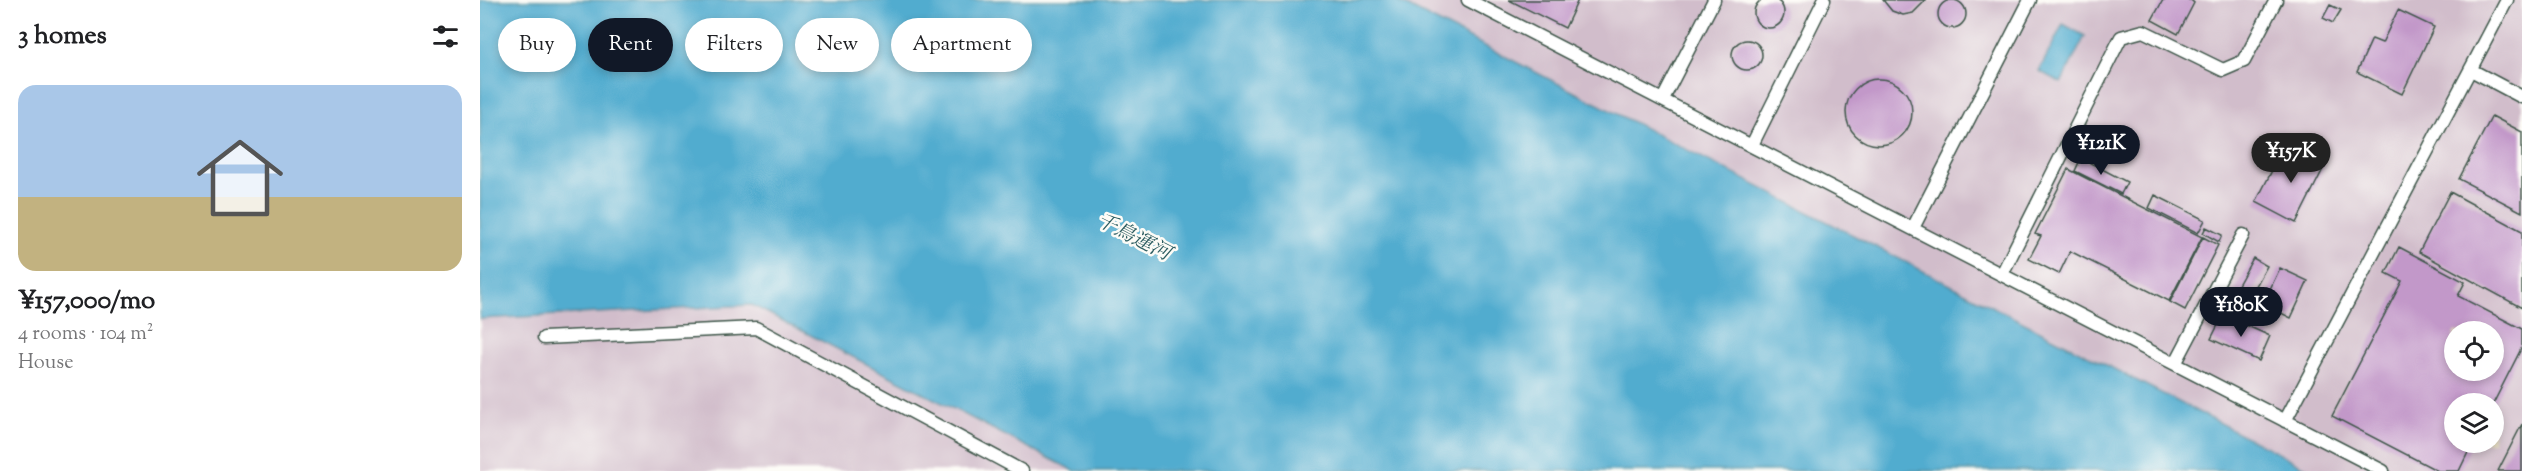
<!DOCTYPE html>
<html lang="en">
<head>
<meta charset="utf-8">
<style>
  body { margin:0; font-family:"Sorts Mill Goudy","Noto Serif JP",serif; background:#f2f2f2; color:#202124; height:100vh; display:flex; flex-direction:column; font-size:22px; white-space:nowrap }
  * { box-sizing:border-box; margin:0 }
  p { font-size:20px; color:#757577 }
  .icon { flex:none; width:33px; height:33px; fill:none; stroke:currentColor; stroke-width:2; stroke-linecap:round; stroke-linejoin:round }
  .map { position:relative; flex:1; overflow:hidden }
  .panel { display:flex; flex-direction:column; background:#fff; width:480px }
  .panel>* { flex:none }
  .guide { position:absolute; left:18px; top:18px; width:570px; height:54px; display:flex; gap:12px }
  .tools { position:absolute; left:1964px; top:321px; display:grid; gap:12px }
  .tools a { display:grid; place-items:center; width:60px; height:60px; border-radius:50%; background:#fff; box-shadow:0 3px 9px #0003; font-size:30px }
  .price { position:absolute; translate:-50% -51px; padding:0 14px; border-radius:21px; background:#111827; color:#fff; font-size:20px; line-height:39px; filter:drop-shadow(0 2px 3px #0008) }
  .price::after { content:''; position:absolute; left:50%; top:36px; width:18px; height:14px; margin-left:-9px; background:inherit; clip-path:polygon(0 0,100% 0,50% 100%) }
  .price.active { background:#222; color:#fff }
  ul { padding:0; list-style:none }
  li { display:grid; align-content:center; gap:12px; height:318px; padding:0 18px }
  li span { display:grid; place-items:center; height:186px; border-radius:18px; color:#555 }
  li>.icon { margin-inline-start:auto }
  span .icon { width:108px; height:108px; fill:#fffc; stroke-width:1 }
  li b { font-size:26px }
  h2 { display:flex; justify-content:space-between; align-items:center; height:72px; padding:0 18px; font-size:26px }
  .pill { padding:0 21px; border-radius:27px; background:#fff; box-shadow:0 3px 9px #0003; font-size:21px; line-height:54px }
  .pill.active { background:#111827; color:#fff }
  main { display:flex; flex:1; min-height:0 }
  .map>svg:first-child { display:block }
  .industrial { fill:#d1bdcb; fill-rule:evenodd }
  .water { fill:#51accf; stroke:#387482; stroke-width:1.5 }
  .building { fill:#c298c9; fill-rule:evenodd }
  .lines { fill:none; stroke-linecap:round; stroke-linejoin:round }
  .lane-casing { stroke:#3d5548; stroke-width:15 }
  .lane { stroke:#fff; stroke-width:12 }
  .labels { text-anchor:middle; stroke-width:5; stroke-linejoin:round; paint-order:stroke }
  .water-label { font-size:20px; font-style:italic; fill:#2e5e62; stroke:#fdfcf7 }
</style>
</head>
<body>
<main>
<section class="panel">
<h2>3 homes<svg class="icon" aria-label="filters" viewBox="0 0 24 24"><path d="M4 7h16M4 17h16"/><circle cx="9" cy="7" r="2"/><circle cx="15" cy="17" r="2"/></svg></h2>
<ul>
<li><span style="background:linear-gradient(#a9c7e8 60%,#c2b280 0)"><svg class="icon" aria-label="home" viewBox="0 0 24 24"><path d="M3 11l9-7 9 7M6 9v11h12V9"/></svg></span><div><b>¥157,000/mo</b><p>4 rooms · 104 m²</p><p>House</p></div></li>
</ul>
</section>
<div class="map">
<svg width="2042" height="471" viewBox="0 0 2042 471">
  <rect width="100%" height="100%" fill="#fdfcf7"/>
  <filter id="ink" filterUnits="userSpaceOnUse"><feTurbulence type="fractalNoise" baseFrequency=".0167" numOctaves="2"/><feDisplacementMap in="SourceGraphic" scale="12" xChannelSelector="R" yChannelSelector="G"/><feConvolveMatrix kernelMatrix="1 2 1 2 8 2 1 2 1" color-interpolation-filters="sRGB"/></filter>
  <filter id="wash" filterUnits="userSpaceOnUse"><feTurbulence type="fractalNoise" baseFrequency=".008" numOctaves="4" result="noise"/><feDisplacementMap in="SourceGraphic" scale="24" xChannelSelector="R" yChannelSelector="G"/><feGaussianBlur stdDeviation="1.35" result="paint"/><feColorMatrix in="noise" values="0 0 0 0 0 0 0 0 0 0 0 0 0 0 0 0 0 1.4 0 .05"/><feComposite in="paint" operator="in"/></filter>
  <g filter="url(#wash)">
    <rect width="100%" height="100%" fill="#e9dfbc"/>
    <path class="industrial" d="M915 0H2042V471H1833ZM1974 332H2013V370H1974ZM1974 404H2013V442H1974Z
      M272 305 594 471H0V319Z"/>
    <path class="water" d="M0 0H915L1833 471H594L272 305 0 319Z
      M1583 24 1605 36 1581 83 1559 71Z"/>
    <g id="blocks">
      <path class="building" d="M1274 13a15 15 0 1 1 30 0a15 15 0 1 1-30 0Z
        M1029 0H1098L1085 28Z
        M1403 0H1446L1433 13 1423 15 1412 11Z
        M1683 0H1711L1714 3 1698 34 1672 20Z
        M1458 14a14 14 0 1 1 28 0a14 14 0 1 1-28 0Z
        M1850 5 1861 10 1853 23 1843 18Z
        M1918 10 1954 27 1922 94 1877 72 1892 39 1902 43Z
        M1252 55a15 15 0 1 1 30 0a15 15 0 1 1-30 0Z
        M1366 112a33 33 0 1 1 66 0a33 33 0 1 1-66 0Z
        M2012 116 2042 132V212L1979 179Z
        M1805 145 1845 165 1816 223 1776 202Z
        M1601 158 1647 182 1641 194 1595 171Z
        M1588 169 1722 237 1689 301 1590 251 1579 274 1549 259 1561 236 1555 234Z
        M1970 192 2042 231V308L1939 252Z
        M1675 195 1725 220 1718 233 1669 208Z
        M1726 227 1742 235 1739 242 1723 233Z
        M1723 237 1738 245 1705 310 1690 302Z
        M1919 247 1985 282 1978 296 2042 329V347L2013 404H1974V442H1993L1979 471H1958L1852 416 1922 281 1906 273ZM1974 332H2013V370H1974Z
        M1773 258 1787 266 1767 302 1753 294Z
        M1800 268 1828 281 1811 318 1783 304Z
        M1743 315 1790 336 1779 361 1731 339Z
        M2042 424V471H2018Z"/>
    </g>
  </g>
  <g filter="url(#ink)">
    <use href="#blocks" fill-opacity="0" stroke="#3d5548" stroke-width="1.5"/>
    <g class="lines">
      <defs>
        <path id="lane" d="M988 0 1903 471
          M1991 70 2042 97
          M1183 99 1234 0
          M1272 145 1344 0
          M1433 228 1550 0
          M1522 274 1641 37 1663 31 1743 70 1764 61 1796 0
          M64 338 276 328 542 471
          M1695 364 1763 235
          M1805 421 2027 0"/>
      </defs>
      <use href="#lane" class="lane-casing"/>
      <use href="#lane" class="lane"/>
    </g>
  </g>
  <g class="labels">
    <g class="water-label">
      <text transform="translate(654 236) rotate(27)" y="7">千鳥運河</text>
    </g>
  </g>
</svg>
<div class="tools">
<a><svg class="icon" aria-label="locate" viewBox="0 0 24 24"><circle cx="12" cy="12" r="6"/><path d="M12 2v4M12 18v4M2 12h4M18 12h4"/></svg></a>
<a><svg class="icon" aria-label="layers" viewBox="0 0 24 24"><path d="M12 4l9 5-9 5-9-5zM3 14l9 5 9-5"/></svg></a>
</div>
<b class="price" style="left:1621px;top:176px">¥121K</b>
<b class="price active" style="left:1811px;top:184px">¥157K</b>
<b class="price" style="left:1761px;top:338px">¥180K</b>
<div class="guide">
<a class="pill">Buy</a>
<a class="pill active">Rent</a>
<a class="pill">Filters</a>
<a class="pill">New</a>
<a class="pill">Apartment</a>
</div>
</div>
</main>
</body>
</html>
